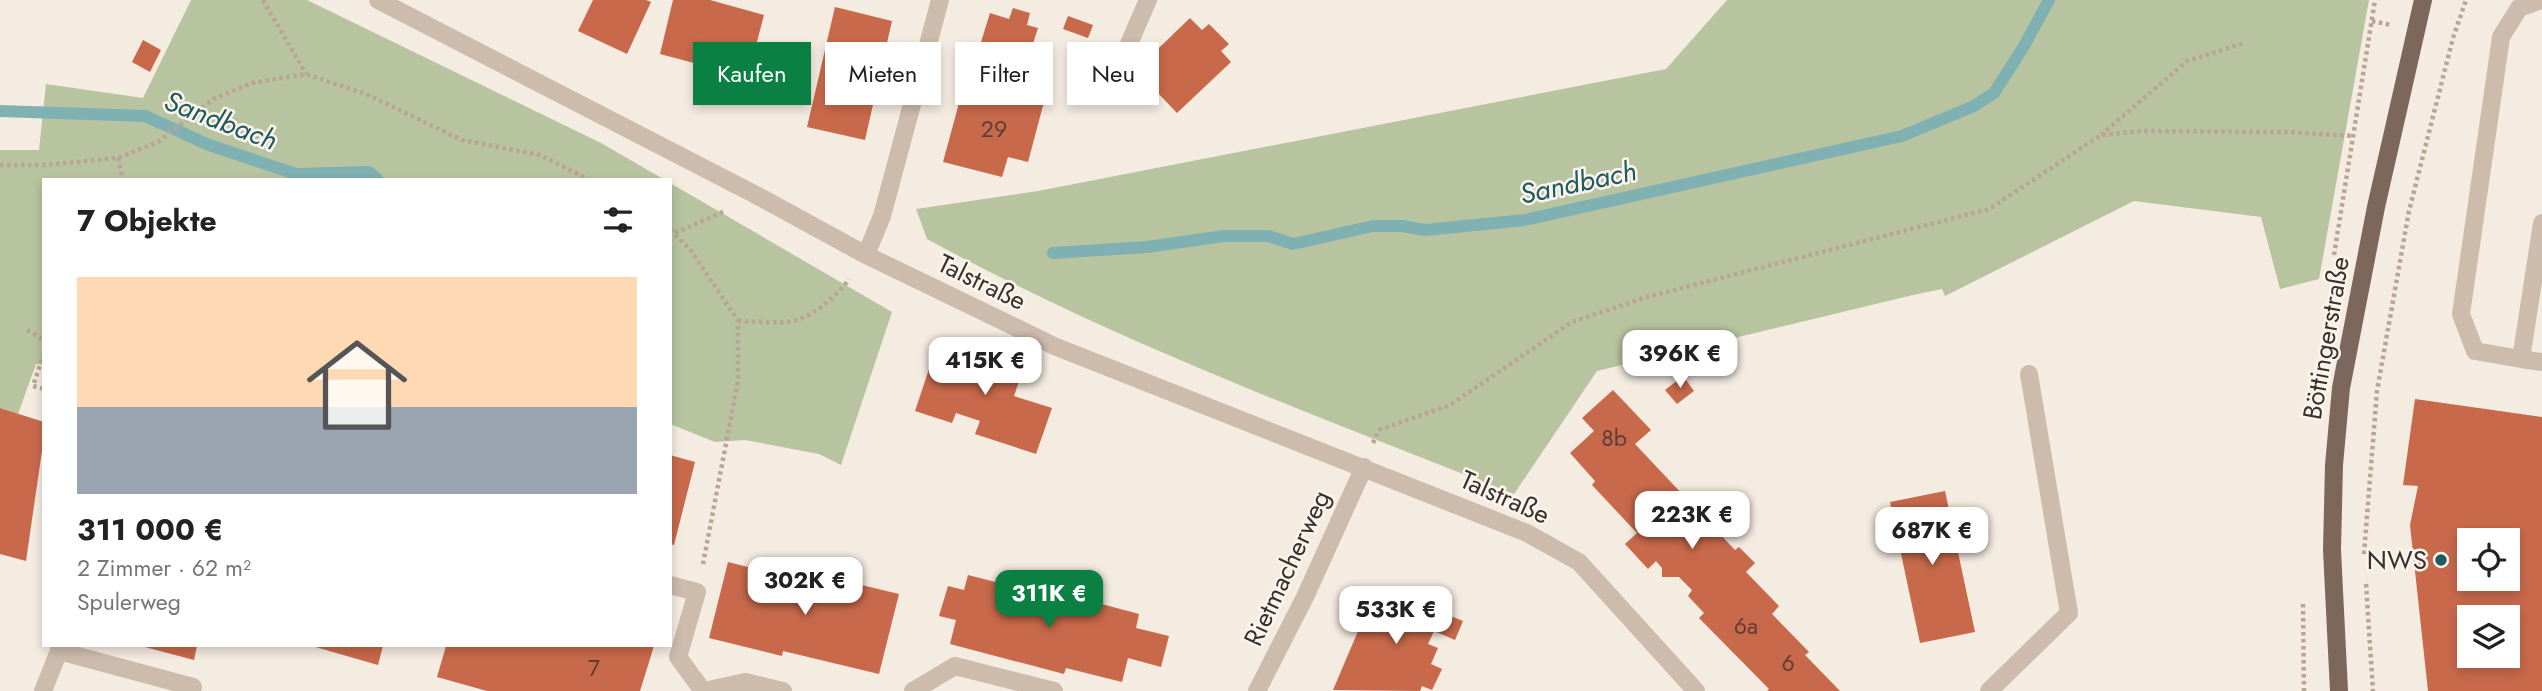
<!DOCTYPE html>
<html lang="de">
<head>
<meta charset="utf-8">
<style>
  body { margin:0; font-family:Jost,sans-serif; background:#f6f6f6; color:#222; height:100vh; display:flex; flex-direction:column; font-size:26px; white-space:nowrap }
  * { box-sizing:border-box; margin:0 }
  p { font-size:23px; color:#767676 }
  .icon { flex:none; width:38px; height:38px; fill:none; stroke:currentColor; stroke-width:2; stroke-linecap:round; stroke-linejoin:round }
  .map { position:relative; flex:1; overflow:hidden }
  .details { position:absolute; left:42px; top:178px; width:630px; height:469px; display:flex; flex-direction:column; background:#fff; border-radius:0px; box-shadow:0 4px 10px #0003 }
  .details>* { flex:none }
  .top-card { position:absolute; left:693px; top:42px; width:665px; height:63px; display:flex; gap:14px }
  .controls { position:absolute; left:2457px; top:528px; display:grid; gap:14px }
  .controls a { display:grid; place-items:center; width:63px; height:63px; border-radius:0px; background:#fff; box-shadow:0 4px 10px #0003; font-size:35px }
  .price { position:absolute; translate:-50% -60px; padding:0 16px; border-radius:14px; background:#fff; color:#222; font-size:23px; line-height:46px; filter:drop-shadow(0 2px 4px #0008) }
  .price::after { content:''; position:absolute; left:50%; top:42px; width:21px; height:16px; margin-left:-10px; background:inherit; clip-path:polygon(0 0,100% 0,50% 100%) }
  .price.selected { background:#0b8043; color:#fff }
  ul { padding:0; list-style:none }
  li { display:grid; align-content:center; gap:14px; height:371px; padding:0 35px }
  li span { display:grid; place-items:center; height:217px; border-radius:0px; color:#555 }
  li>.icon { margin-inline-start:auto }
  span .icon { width:126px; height:126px; fill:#fffc; stroke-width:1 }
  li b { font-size:30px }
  h2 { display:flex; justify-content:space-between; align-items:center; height:84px; padding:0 35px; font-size:30px }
  .chip { padding:0 24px; border-radius:0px; background:#fff; box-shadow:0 4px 10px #0003; font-size:24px; line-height:63px }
  .chip.selected { background:#0b8043; color:#fff }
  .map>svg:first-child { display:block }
  .green { fill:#b8c4a0 }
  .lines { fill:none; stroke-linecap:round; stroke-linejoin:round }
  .stream { stroke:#7fb0b2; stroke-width:12 }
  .building { fill:#c8694b; fill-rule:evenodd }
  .path { stroke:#b9a596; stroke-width:4.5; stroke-dasharray:3.5 3.5; stroke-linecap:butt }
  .minor { stroke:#cdbbac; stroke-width:18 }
  .major { stroke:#7d675c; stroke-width:18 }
  .poi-dot { fill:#1f5a5e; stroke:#fbf5ee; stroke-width:2.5 }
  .labels { text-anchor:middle; stroke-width:5; stroke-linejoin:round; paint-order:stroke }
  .number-label { font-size:23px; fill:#5e3e33 }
  .street-label { font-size:26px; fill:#3b302b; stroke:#fbf5ee }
  .poi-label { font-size:26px; fill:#3b302b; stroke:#fbf5ee; text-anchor:end }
  .water-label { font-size:28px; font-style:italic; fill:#1f5a5e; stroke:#fbf5ee }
</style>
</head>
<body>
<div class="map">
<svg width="2542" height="691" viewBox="0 0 2542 691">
  <rect width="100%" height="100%" fill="#f4ebe1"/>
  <path class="green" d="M191 0H307L601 143 665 180H44V365L36 364 18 414 0 408V150H39L46 84 143 98Z
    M1727 0H2369L2319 279 2280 289 2261 217 2134 201 1945 296 1942 289 1913 295 1597 371 1514 494C1316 416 1114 341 927 239L916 209 1038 191 1666 69Z
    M670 183 892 312 841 465 819 454 745 440 715 442 670 424Z"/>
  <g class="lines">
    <path class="stream" d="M0 111 145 116 209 145 296 174 369 172 378 180
      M1053 253 1147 247 1224 236H1268L1293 244 1373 226H1402L1425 230 1525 220 1902 136 1974 106 1994 93 2024 46 2049 0"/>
  </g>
  <path class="building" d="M593 0H646L651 2 627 54 578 31Z
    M673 0H710L764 15 753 57 699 43 694 63 660 54Z
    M835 7 892 21 865 140 807 127Z
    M1013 8 1030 13 1027 25 1038 28 1025 69 977 55 990 13 1009 19Z
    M1068 16 1093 25 1088 38 1063 29Z
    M1190 18 1202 30 1209 24 1229 44 1221 51 1231 62 1177 113 1136 70Z
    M143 40 161 50 150 72 132 62Z
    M1107 68 1132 78 1122 105 1097 96Z
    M965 81 1044 102 1028 162 1008 157 1002 177 943 162Z
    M955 339 1025 363 1014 396 1052 408 1036 454 975 434 980 421 956 413 952 423 915 411 929 369 944 374Z
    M1683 376 1694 391 1677 404 1665 390Z
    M1613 390 1651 430 1635 444 1735 550 1739 547 1755 563 1746 572 1779 606 1772 614 1809 652 1805 655 1840 691H1767L1769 689 1699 618 1704 613 1688 596 1692 590 1679 577H1662V568L1656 561 1648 569 1625 544 1637 533 1592 485 1595 481 1570 453 1594 431 1582 418Z
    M2415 399 2542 417V691H2428L2410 525 2418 486 2403 485ZM2469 541H2508V579H2469ZM2469 618H2508V656H2469Z
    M0 408 44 422V437L26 561 0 554Z
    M670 455 695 462 674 545 670 544Z
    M1945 491 1975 632 1920 643 1890 502Z
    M728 562 801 580 803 571 899 594 879 674 783 651 782 656 709 638Z
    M968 575 1082 604 1083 599 1139 614 1136 628 1169 636 1161 667 1128 658 1122 682 1066 668 1064 674 950 644 956 620 939 616 948 586 964 590Z
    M1380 587 1463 621 1455 640 1434 631 1428 644 1438 648 1431 664 1442 669 1432 690 1422 686 1420 691 1333 690 1370 603 1373 604Z
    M141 646H197L194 660Z
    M312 646H383L378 665Z
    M446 646H654L640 691H487L437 677Z"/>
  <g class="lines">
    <path class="path" d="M263 0 306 74
      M2372 21 2391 25
      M2101 135 2187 61 2245 43
      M118 158 123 180
      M0 165H46L118 158 158 142 215 98 252 83 306 74 366 94 462 140 540 155 590 180
      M670 230 690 249 738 321V381L703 564
      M675 233 725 211
      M2334 255 2375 0
      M738 321C753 321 778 324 793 321 814 316 837 296 849 279
      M27 330 44 340
      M44 353 33 386 44 389
      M1373 443 1379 430 1450 405 1572 322 1647 297 1989 209 2101 135 2142 131 2288 132 2354 136
      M2364 554 2377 391 2409 211 2453 38 2466 0
      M2366 584 2373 691
      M2303 604 2304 691"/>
    <path class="minor" d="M378 0 758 196 866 255 1054 346 1527 533 1579 562 1696 691
      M1128 46 1148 0
      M2542 223 2521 359 2542 362
      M866 255 882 216 940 0
      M2521 359 2475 351 2461 314 2501 37 2519 8 2541 0
      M670 585 697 592 678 657 703 691
      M60 646 59 651 193 687
      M43 691 59 651
      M704 691 745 682 783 691
      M913 691 955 666 1054 691
      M1257 691 1305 597 1364 467
      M1989 691 2069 613 2029 374"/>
    <path class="major" d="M2339 691 2332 550 2334 465 2341 388 2376 207 2423 0"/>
  </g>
  <circle class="poi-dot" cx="2441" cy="560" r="7"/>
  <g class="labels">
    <g class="number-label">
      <text x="994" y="137">29</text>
      <text x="1614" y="446">8b</text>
      <text x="1746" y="634">6a</text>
      <text x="1788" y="671">6</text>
      <text x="594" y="676">7</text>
    </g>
    <g class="street-label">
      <text transform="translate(982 282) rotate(26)" y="9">Talstraße</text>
      <text transform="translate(2326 338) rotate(-80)" y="9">Böttingerstraße</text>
      <text transform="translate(1505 497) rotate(24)" y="9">Talstraße</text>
      <text transform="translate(1287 568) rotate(-65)" y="9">Rietmacherweg</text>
    </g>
    <g class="poi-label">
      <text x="2427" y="569">NWS</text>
    </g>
    <g class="water-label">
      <text transform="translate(221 120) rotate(21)" y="10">Sandbach</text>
      <text transform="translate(1578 182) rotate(-12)" y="10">Sandbach</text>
    </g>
  </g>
</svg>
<div class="controls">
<a><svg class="icon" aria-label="locate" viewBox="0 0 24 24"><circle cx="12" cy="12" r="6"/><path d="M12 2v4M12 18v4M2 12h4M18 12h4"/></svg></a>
<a><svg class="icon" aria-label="layers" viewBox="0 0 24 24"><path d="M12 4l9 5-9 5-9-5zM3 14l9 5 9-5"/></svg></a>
</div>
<b class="price" style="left:1680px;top:390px">396K €</b>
<b class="price" style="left:985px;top:397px">415K €</b>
<b class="price" style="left:1692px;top:551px">223K €</b>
<b class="price" style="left:1932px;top:567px">687K €</b>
<b class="price" style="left:805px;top:617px">302K €</b>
<b class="price selected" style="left:1049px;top:630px">311K €</b>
<b class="price" style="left:1396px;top:646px">533K €</b>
<div class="top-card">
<a class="chip selected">Kaufen</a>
<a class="chip">Mieten</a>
<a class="chip">Filter</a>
<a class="chip">Neu</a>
</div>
<section class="details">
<h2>7 Objekte<svg class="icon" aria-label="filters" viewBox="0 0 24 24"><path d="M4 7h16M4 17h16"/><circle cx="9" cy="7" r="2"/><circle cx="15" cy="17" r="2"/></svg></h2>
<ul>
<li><span style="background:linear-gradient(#ffd9b3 60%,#9aa5b1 0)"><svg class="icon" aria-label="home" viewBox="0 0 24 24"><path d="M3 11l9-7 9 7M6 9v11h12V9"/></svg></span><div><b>311 000 €</b><p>2 Zimmer · 62 m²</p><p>Spulerweg</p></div></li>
</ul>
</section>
</div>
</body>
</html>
